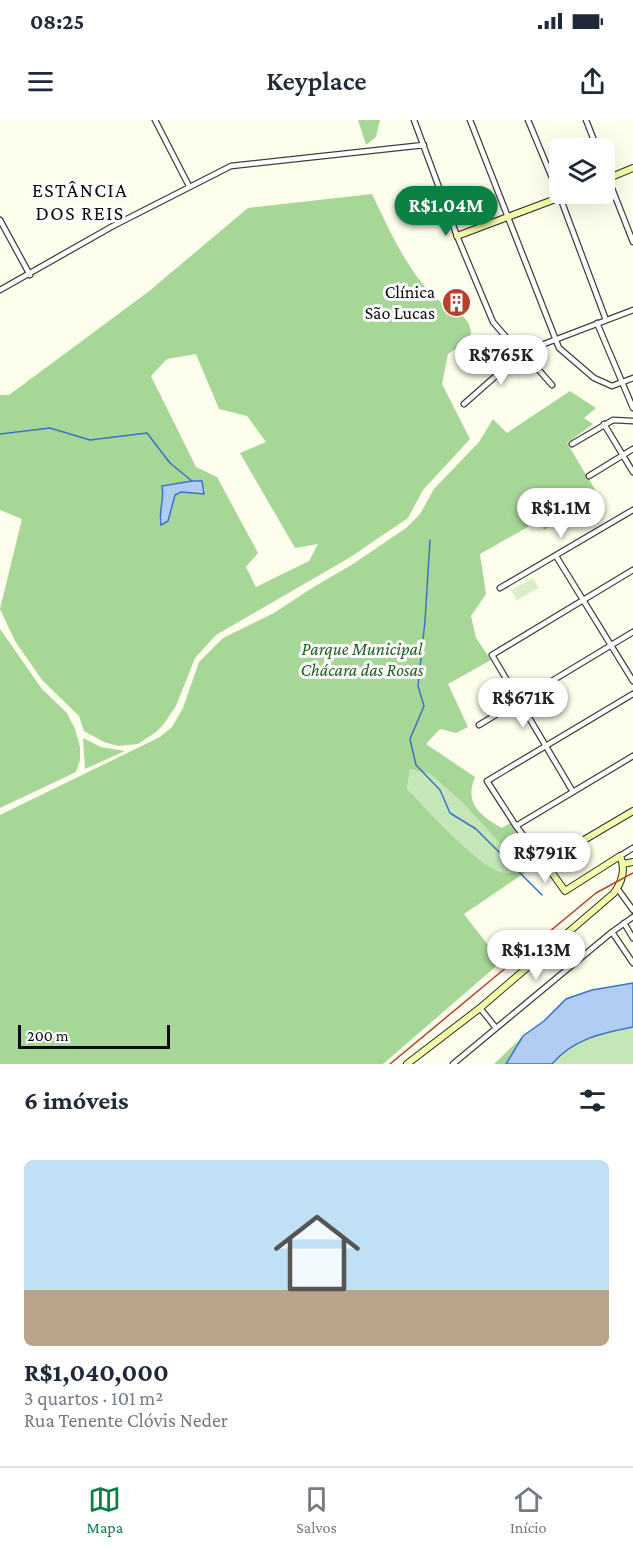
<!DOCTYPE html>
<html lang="pt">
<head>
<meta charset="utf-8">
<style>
  body { margin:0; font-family:"Crimson Pro",serif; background:#f6f6f7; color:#1f2937; height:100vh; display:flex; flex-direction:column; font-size:22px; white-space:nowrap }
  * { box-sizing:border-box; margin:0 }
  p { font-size:20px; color:#747a83 }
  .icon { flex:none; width:33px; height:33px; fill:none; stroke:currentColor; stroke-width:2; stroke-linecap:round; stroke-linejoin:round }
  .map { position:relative; height:944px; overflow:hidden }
  .side { display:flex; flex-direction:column; background:#fff; flex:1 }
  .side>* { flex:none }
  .controls { position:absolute; left:549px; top:18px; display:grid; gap:12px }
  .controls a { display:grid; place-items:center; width:66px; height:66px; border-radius:9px; background:#fff; box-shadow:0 6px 24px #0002; font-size:30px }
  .scale { position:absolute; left:18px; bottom:15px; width:152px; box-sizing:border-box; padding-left:6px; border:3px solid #0c0c0c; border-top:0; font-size:16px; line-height:21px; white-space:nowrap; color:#0c0c0c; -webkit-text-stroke:4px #fff; paint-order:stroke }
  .price { position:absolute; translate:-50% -51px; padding:0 14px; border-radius:21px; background:#fff; color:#222; font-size:20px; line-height:39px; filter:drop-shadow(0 2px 3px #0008) }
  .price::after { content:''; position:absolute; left:50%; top:36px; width:18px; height:14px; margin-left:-9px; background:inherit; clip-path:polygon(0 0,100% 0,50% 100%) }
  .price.on { background:#0b8043; color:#fff }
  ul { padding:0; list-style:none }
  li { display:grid; align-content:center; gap:12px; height:318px; padding:0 24px }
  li+li { border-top:2px solid #e0e1e3 }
  li span { display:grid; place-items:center; height:186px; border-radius:9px; color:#555 }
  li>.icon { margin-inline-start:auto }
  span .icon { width:108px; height:108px; fill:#fffc; stroke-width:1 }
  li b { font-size:26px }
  h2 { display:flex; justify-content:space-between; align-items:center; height:72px; padding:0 24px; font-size:26px }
  .status { display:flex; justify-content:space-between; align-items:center; height:42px; padding:0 30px; background:#fff; direction:ltr }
  .status svg { height:16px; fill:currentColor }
  header { display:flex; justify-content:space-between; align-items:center; height:78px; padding:0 24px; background:#fff; font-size:27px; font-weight:600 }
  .tab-bar { display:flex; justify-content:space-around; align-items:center; height:84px; border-top:2px solid #e0e1e3; background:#fff; font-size:16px; color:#747a83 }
  .tab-bar a { display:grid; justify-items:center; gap:3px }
  .tab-bar .on { color:#0b8043 }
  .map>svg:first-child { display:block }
  .green { fill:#c5e7b7 }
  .forest { fill:#a6d797; fill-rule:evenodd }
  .pitch { fill:#d9efc8 }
  .water { fill:#b2cdf4; stroke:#3b72c9; stroke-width:1.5 }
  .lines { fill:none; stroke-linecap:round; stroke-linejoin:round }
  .stream { stroke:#3b72c9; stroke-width:1.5 }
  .street-casing { stroke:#3f3f3f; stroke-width:7 }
  .secondary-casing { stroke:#2e2e2e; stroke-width:8 }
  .street { stroke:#fff; stroke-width:4.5 }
  .secondary { stroke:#f4fda9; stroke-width:6 }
  .rail { stroke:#b74129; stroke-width:1.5 }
  .labels { text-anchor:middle; stroke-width:6; stroke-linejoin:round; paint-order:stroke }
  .poi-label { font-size:18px; fill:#0c0c0c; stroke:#fff; text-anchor:end }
  .park-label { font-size:18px; font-style:italic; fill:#1f611f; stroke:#fff }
  .neighbourhood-label { font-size:20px; letter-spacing:1.5px; fill:#0c0c0c; stroke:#fff }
</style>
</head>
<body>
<div class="status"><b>08:25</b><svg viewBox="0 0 49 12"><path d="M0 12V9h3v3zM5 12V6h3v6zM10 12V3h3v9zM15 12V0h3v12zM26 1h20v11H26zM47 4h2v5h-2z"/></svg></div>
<header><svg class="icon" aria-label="menu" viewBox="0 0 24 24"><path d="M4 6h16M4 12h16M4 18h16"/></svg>Keyplace<svg class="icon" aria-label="share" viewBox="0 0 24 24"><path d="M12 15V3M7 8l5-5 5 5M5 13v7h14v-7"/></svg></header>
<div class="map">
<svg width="633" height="944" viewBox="0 0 633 944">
  <rect width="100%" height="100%" fill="#fefeec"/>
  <path class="green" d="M410 649 430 654 463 683 523 747C516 751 509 754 501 752 478 746 426 688 407 669Z
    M633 907V944H552C573 919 602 913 633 907Z"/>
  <path class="forest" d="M358 0H380L376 17 366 25Z
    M372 74C390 111 407 152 438 180 454 193 473 194 471 219L448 234 442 264 470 319 423 370 408 398 349 438 216 515 195 538 176 586 163 605 156 612 138 624 118 626 104 622 84 611 79 596 42 560 15 521 0 489 22 399 0 390V275H9L148 172 248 88ZM196 234 219 289 247 296 266 322 240 333 295 428 318 424 309 441 256 467 246 447 258 433 217 357 196 347 151 256 167 239ZM205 369 204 373 181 372 175 375 168 401 159 402 164 373Z
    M570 271 596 288 584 298 593 304 567 323 600 378 544 410 540 400 480 434 486 474 471 496 476 518 491 540 448 564 468 607 456 613 440 609 426 624 475 657C464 684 480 695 502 708L510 703 539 743 464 794 501 842 383 944H0V695L160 617 172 607 183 588 199 542 223 518 274 493 312 468 353 444 406 408 420 394 434 369 479 322 493 299 507 313ZM410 649 430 654 463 683 522 747C515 752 509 754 501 752 477 745 427 689 407 669Z
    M0 509 42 569 67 593 75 609 80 627V640L76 652 0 688Z
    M83 618 101 627 125 631 85 649Z
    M523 916 506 944H494Z"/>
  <path class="pitch" d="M533 458 539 468 517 480 511 470Z"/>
  <path class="water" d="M192 361H202L204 374 181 372 175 375 168 401 161 405C158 392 165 379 162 366Z
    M633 863V907C602 913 573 919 552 944H506L523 916 544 901 566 879 592 870Z"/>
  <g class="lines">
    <path class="stream" d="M0 314 50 308 90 320 147 313 170 343 192 361
      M430 420 425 501 418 566 424 586 410 619 416 645 440 670 450 693 476 709 542 775"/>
    <defs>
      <path id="street" d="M155 0 189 66
        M414 0 457 116 493 202 506 217
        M470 0 559 228 594 258 612 266 633 258
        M528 0 560 77 606 200
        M586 0 597 28
        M604 48 633 122
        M0 100 30 155
        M0 170 113 106 231 46 424 25
        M597 203 633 288
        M523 232 552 265
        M464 284 523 232 633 190
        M604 304 633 352
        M572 324 613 300 633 301
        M589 356 633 329
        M556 436 633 561
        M500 468 633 390
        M479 605 633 512
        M573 672 492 535 633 450
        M516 706 633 636
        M620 736 633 728
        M545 743 516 706 487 661 633 574
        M617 768 633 790
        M624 803 633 818
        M612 812 633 843
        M480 888 496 908
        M453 944 612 812 633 797"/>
      <path id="secondary" d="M604 60 633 48
        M457 116 569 74
        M623 744 633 742
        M407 944 480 888 614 773C622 762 626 749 620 736L565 771 545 743 633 691"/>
    </defs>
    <use href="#street" class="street-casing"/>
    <use href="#secondary" class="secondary-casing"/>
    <use href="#street" class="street"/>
    <use href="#secondary" class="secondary"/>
    <path class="rail" d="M390 944 596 773 633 753"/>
  </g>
  <defs>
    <symbol id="building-disc" viewBox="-11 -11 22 22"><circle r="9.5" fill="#b74129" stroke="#fff"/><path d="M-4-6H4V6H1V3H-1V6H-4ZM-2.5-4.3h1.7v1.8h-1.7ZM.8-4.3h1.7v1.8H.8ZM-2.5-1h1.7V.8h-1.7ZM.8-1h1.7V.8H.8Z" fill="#fff"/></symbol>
  </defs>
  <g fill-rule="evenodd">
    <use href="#building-disc" x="440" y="166" width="33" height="33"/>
  </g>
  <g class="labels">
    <g class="poi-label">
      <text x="435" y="178">Clínica<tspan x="435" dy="21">São Lucas</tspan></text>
    </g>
    <g class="park-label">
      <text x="362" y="535">Parque Municipal<tspan x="362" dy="21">Chácara das Rosas</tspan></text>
    </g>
    <g class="neighbourhood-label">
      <text x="80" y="77">ESTÂNCIA<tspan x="80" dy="23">DOS REIS</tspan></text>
    </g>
  </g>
</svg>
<div class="controls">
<a><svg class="icon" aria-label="layers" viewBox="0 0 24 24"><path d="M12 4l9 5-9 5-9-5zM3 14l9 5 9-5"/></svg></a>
</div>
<div class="scale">200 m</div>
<b class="price on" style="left:446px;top:117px">R$1.04M</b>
<b class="price" style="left:501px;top:266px">R$765K</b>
<b class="price" style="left:561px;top:419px">R$1.1M</b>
<b class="price" style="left:523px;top:609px">R$671K</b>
<b class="price" style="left:545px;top:764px">R$791K</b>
<b class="price" style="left:536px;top:861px">R$1.13M</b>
</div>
<section class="side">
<h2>6 imóveis<svg class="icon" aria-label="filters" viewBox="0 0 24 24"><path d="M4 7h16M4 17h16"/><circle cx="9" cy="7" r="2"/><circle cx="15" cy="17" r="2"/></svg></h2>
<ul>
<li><span style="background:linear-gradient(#bfe0f5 70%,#b9a48a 0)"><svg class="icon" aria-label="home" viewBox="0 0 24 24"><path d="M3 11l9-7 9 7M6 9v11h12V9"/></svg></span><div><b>R$1,040,000</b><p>3 quartos · 101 m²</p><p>Rua Tenente Clóvis Neder</p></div></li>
</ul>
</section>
<nav class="tab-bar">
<a class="on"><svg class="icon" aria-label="map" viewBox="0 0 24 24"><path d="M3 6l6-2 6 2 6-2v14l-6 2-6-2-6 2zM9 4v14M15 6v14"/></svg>Mapa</a>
<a><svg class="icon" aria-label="saved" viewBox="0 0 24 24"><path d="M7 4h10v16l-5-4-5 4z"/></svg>Salvos</a>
<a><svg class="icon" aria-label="home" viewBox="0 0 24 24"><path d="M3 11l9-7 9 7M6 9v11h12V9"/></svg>Início</a>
</nav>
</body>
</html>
